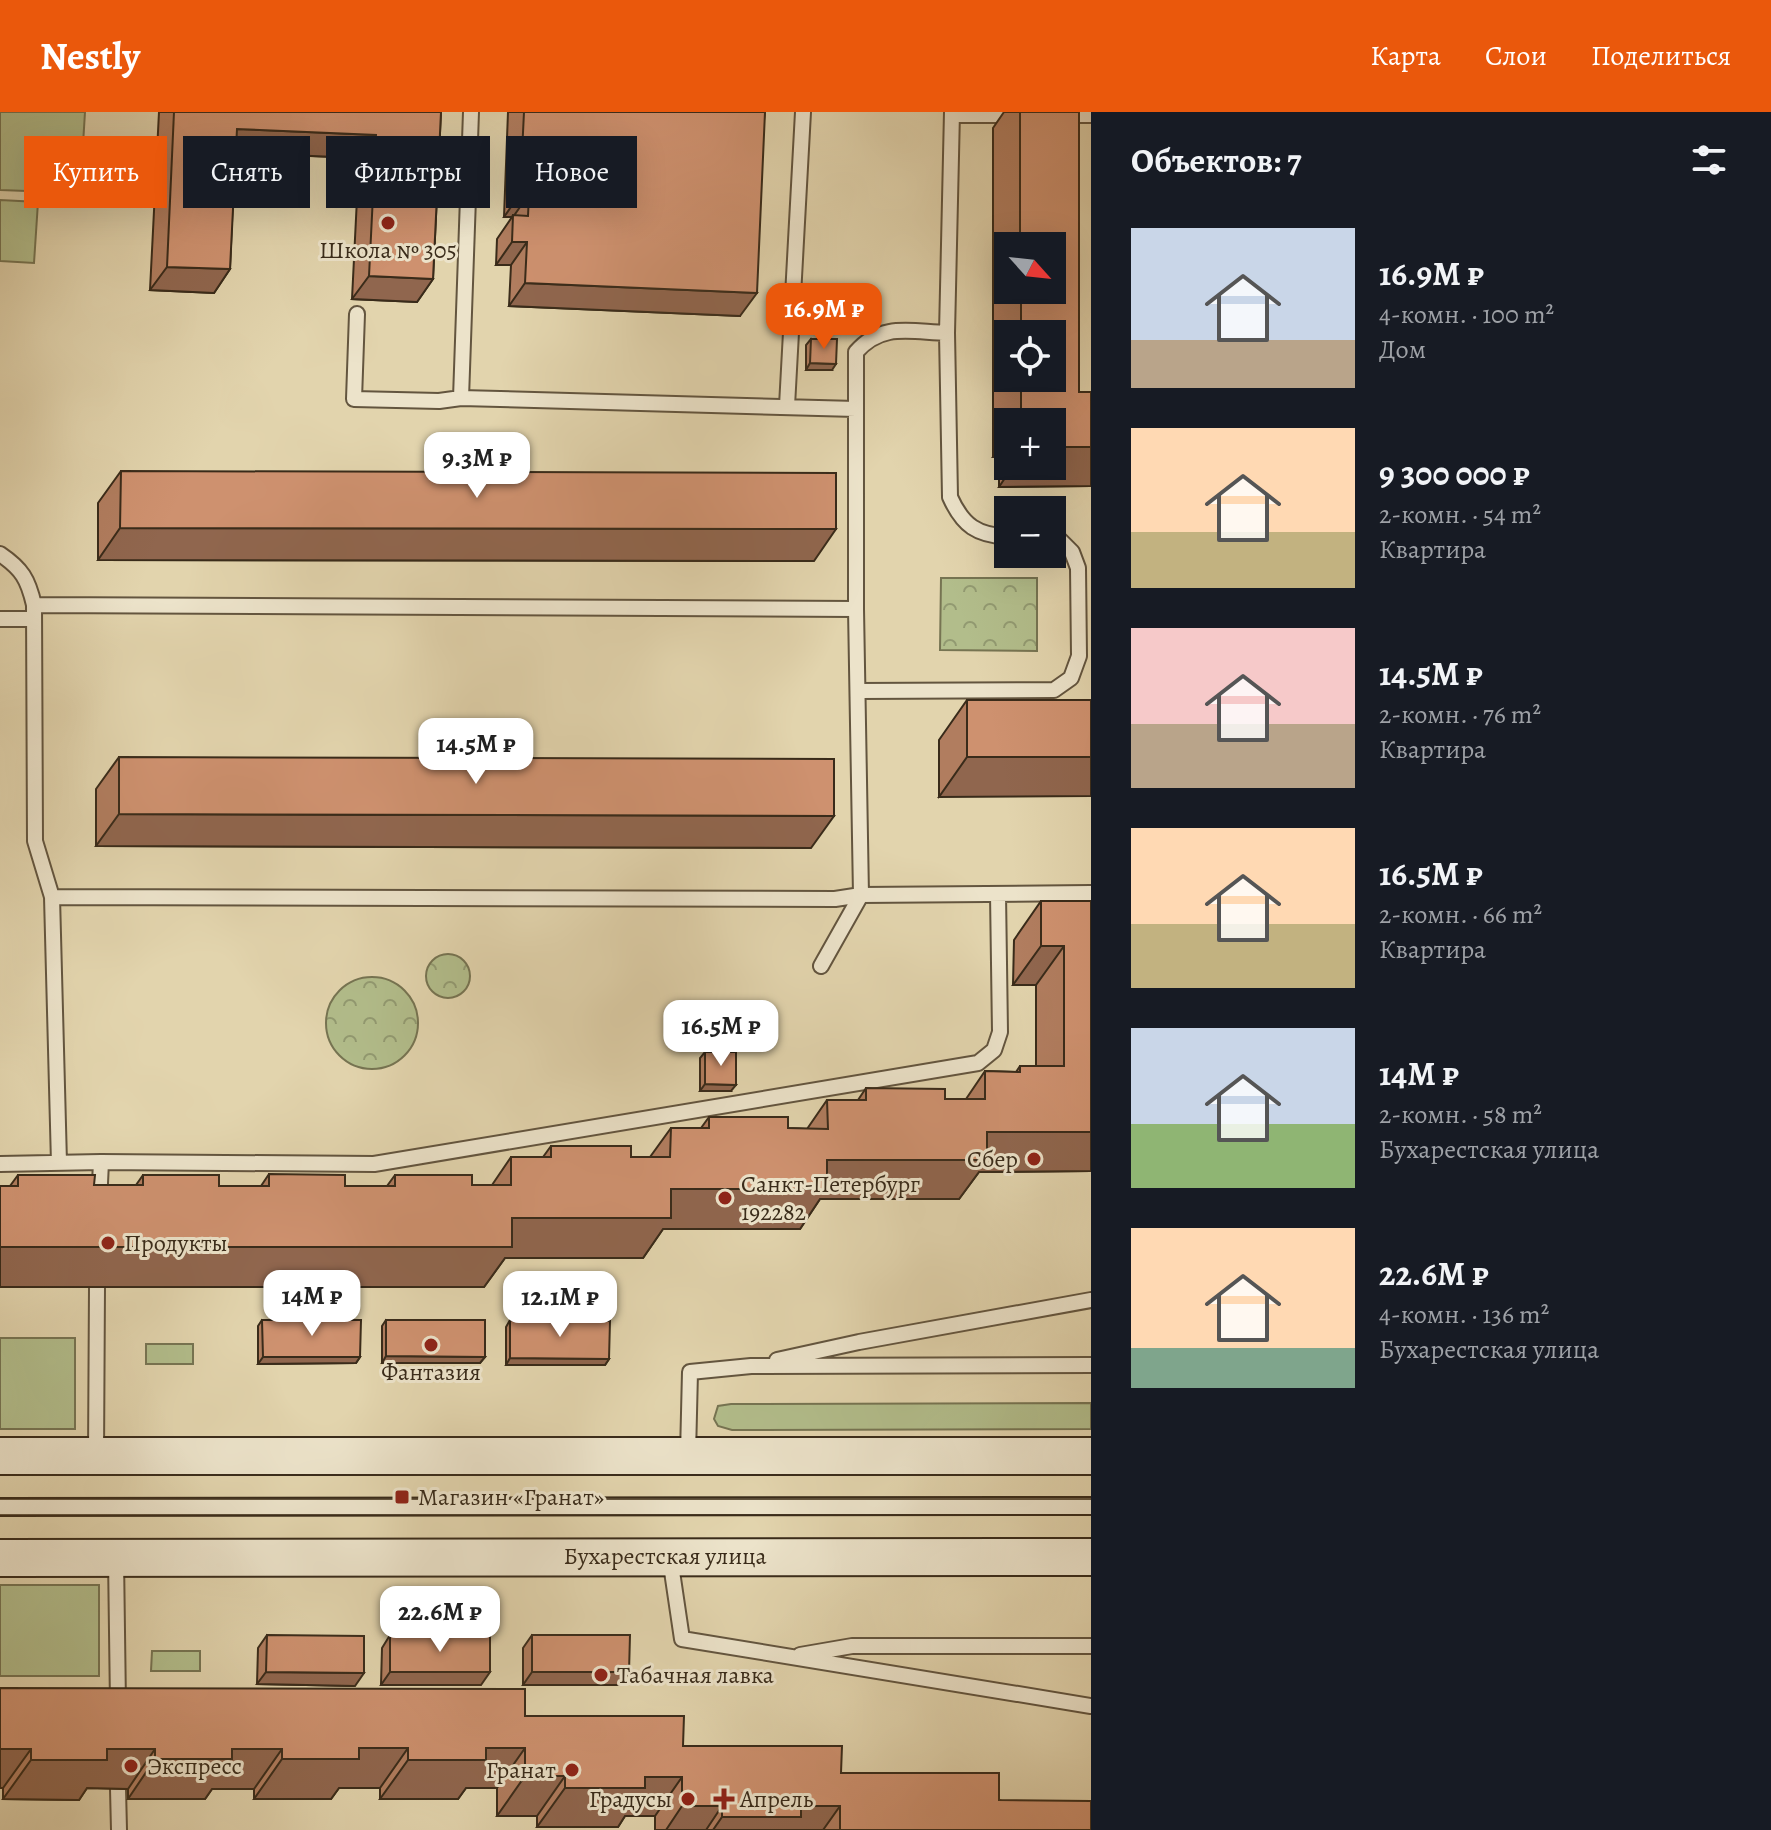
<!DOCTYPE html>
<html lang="ru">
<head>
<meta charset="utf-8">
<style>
  body { margin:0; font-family:Alegreya,serif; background:#242831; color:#f1f3f6; height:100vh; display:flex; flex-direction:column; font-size:30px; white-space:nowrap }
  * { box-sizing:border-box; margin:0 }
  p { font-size:26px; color:#9ea1a6 }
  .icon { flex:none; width:44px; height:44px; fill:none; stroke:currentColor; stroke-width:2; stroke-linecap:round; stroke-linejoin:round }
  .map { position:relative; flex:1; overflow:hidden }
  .side { display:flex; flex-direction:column; background:#171b24; width:680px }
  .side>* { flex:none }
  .top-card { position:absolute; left:24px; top:24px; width:760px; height:72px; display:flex; gap:16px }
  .needle { width:52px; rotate:117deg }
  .fabs { position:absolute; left:994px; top:120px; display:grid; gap:16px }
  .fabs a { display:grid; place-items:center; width:72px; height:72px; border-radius:0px; background:#171b24; box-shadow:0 8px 32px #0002; font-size:40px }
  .price { position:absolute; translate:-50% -68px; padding:0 18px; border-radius:16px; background:#fff; color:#222; font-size:26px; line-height:52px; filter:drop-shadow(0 2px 4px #0008) }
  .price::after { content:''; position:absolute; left:50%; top:48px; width:24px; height:18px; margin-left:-12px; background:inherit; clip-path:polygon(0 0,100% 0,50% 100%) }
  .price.current { background:#ea580c; color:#fff }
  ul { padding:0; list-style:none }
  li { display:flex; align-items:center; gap:24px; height:200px; padding:0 40px }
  li span { display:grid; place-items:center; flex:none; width:224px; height:160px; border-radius:0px; color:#555 }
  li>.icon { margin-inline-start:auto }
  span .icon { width:96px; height:96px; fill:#fffc; stroke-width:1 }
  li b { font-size:34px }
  h2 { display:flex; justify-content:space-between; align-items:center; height:96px; padding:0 40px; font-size:34px }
  .pill { padding:0 28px; border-radius:0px; background:#171b24; box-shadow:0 8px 32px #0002; font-size:28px; line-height:72px }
  .pill.current { background:#ea580c; color:#fff }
  header { display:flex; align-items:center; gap:48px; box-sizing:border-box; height:112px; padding:0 40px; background:#ea580c; color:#fff }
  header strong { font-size:38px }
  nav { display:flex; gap:44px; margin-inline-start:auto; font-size:28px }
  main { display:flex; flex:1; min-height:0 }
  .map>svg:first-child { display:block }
  .grass { fill:#b2bd8b; stroke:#767452; stroke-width:2 }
  .park { fill:url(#park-crowns); stroke:#767452; stroke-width:2 }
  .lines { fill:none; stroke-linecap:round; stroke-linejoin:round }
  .lane-casing { stroke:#63553f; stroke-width:18 }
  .secondary-casing { stroke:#392b1a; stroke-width:40 }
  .lane { stroke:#ece3ca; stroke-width:14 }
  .secondary { stroke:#ece3ca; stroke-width:36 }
  .tram { stroke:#392b1a; stroke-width:2 }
  .wall { fill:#b17d5f; stroke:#392b1a; stroke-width:2; fill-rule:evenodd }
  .shaded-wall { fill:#90664e; stroke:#392b1a; stroke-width:2 }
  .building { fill:#ce916f; stroke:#392b1a; stroke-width:2 }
  .poi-dot { fill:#8f2418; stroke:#ece3ca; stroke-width:3 }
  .labels { text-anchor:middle; stroke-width:6; stroke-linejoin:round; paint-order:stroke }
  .poi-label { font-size:24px; fill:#392b1a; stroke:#ece3ca; text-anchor:start }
  .street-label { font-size:24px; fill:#392b1a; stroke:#ece3ca }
</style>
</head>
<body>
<header>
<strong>Nestly</strong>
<nav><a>Карта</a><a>Слои</a><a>Поделиться</a></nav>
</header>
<main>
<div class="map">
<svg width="1091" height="1718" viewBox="0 0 1091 1718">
  <defs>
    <pattern id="park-crowns" width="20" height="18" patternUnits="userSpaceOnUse" patternTransform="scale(2)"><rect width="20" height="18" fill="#b2bd8b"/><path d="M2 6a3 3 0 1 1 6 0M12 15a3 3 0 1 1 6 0" fill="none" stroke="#929a71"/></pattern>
  </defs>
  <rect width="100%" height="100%" fill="#e2d4ad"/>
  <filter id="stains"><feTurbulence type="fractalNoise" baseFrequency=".0025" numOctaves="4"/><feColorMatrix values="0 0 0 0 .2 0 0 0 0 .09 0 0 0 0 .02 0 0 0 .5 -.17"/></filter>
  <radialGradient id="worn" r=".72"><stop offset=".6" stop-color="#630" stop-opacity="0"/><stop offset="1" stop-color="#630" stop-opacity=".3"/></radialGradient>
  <path class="grass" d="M0 0H85L80 81 0 78Z
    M0 88 38 90 34 151 0 149Z
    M0 1226H75V1317H0Z
    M146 1232H193V1252H146Z
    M1091 1291V1317L732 1318 718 1314 714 1307 718 1294 731 1292Z
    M0 1473H99V1564H0Z
    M152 1539H200V1559H151Z"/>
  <path class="park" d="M941 466H1037V539L940 538Z
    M426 864a22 22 0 1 1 44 0a22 22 0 1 1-44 0Z
    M326 911a46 46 0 1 1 92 0a46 46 0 1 1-92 0Z"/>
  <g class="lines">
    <defs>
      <path id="lane" d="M952 0 947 221 950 385C963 414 977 423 1008 425
        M952 3H1004
        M1060 3H1091
        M357 202 354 287 439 289 461 286 856 297
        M461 286 471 0
        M787 294 803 0
        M0 442C22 457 28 467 34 493L35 729 52 785 59 1051
        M34 493 856 497
        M0 507H34
        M858 579 1054 578 1071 566 1079 544 1078 456 1072 440 1060 428H1052
        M52 785 835 787 861 783 1091 781
        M821 854 861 783 856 497V240C882 210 911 220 947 221
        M101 1050 374 1052 978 951 994 938 1000 920 998 782
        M0 1052 101 1050 99 1092
        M777 1248 859 1230 1091 1188
        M688 1342 690 1260 751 1254 1091 1253
        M96 1343 97 1175
        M0 1395H1091
        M116 1446 118 1593
        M670 1446 682 1527 1091 1594
        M800 1543 852 1534H1091
        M118 1677 119 1718"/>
      <path id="secondary" d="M0 1344H1091
        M0 1446 1091 1445"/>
    </defs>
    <use href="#lane" class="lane-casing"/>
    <use href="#secondary" class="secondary-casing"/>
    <use href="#lane" class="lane"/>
    <use href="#secondary" class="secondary"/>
    <path class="tram" d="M0 1386 1091 1385
      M0 1404 1091 1403"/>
  </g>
  <path class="wall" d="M159 0H441L433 167 417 190 352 187 359 46 235 41 230 157 214 181 150 178Z
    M508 0H765L740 204 509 194 511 153H496L497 127 512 105H504Z
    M1004 0H1079V280H1091V374L999 375V345H993V16ZM1008 134H1052V178H1008ZM1008 222H1052V266H1008ZM1008 310H1052V354H1008Z
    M811 227 832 258H806V233Z
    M121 359 814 449 98 448V391Z
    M967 588H1091L939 685V628Z
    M119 645 811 736 96 734V677Z
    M1041 789H1091V1059L979 1060 959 1087H820L800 1117H663L643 1146H505L484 1175 10 1074 18 1063 94 1073H136L143 1063 219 1074H261L269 1062 345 1074H387L395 1063 472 1073H492L511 1045H543L551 1034 631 1045H650L671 1016H701L709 1005 788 1016 807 1017 827 988H858L866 976 945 987H966L985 959 1016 960 1020 954H1036V873H1013L1014 828Z
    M705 940 731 979H700V946Z
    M262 1208 360 1245 356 1251 258 1252V1214Z
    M386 1208 485 1245 480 1251H382V1214Z
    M510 1208 609 1247 605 1253H506V1215Z
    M267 1523 355 1574 257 1572 258 1536Z
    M390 1523 481 1573H381L382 1536Z
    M532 1523 621 1573H523V1536Z
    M0 1576 525 1604 683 1634 999 1688 1091 1718H655V1704H625L618 1715H537V1704H497V1676H466L458 1687H380V1676H339L331 1687H254V1677H212L205 1687H128V1677L87 1676 79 1688 3 1687V1676H0Z"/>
  <path class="shaded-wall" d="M237 17 376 23 359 46 220 40Z
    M520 82H529L513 105V103L512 105H504Z
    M512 130H527L511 153H496Z
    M167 155 230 157 214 181 150 178Z
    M369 164 433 167 417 190 352 187Z
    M525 171 757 181 740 204 509 194Z
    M810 251 836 252 832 258H806Z
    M1021 306H1027L1024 310H1018Z
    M1008 324V332L999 345H993Z
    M1052 335H1091V374L999 375 1013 354H1052Z
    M120 416 836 417 814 449 98 448Z
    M967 645H1091V684L939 685Z
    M119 702 834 704 811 736 96 734Z
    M1041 834H1064L1036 873H1013Z
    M705 972 736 973 731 979H700Z
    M987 1020H1091V1059L979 1060 959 1087H820L800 1117H663L643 1146H505L484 1175H0V1135L512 1106 827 1048Z
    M386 1244 485 1245 480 1251H382Z
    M263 1245H360L356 1251 258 1252Z
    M510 1246 609 1247 605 1253H506Z
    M266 1560 364 1561 355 1574 257 1572Z
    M390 1560H490L481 1573H381Z
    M532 1560H629L621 1573H523Z
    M359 1636H408L380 1676H339L331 1687H254L282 1647Z
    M486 1636H525L497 1676H466L458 1687H380L408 1648Z
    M0 1637H31L3 1676H0Z
    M107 1637H155L128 1677 87 1676 79 1688 3 1687 31 1648Z
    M232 1637H282L254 1677H212L205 1687H128L155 1647Z
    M525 1664H565L537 1704H497Z
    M645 1665H682L655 1704H625L618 1715H537L565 1676Z
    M682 1694H722L706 1718H666Z
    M801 1694H840L823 1718H713L722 1705Z"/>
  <path class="building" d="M174 0H441L433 167 369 164 376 23 237 17 230 157 167 155Z
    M524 0H765L757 181 525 171 527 130H512L513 103 528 104 529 82H520Z
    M1020 0H1079V280H1091V335H1052V310H1027V306H1021V266H1052V222H1021V178H1052V134H1020Z
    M811 227H837L836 252 810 251Z
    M121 359 836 361V417L120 416Z
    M967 588H1091V645H967Z
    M119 645 834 647V704L119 702Z
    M1041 789H1091V1020H987V1048H827V1077H671V1106H512V1135H0V1074H18V1063H95L94 1073H143V1063H219V1074H269V1062L345 1063V1074H395V1063H472V1073H511V1045H551V1034H631V1045H670L671 1016H709V1005H788V1016L828 1017 827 988H866V976L945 977V987H985V959L1020 960V954H1064V834H1041Z
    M705 940H736V973L705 972Z
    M262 1208H361L360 1245H263Z
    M386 1208H485V1245L386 1244Z
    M510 1208 610 1209 609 1247 510 1246Z
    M267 1523 364 1524V1561L266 1560Z
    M390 1523H490V1560H390Z
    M532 1523H630L629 1560H532Z
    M0 1576 525 1577V1604H684L683 1634H842L841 1661H999V1688L1091 1689V1718H840V1694H801V1705H722V1694H682V1665H645V1676H565V1664H525V1636H486V1648H408V1636H359V1647H282V1637H232V1647H155V1637H107V1648H31V1637H0Z"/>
  <g class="poi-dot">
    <circle cx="388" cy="111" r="8"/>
    <circle cx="1034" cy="1047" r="8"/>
    <circle cx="725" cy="1086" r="8"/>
    <circle cx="108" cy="1131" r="8"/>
    <circle cx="431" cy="1233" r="8"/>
    <rect x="394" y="1377" width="16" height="16" rx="4"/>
    <circle cx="601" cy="1563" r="8"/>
    <circle cx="131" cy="1654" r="8"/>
    <circle cx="572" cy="1658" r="8"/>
    <circle cx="688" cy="1687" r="8"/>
    <path d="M720 1675h8v8h8v8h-8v8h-8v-8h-8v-8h8z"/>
  </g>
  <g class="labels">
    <g class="poi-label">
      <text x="388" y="146" text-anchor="middle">Школа № 305</text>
      <text x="1018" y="1055" text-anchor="end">Сбер</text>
      <text x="741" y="1080">Санкт-Петербург<tspan x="741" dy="28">192282</tspan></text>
      <text x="124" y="1139">Продукты</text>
      <text x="431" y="1268" text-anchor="middle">Фантазия</text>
      <text x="418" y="1393">Магазин «Гранат»</text>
      <text x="617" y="1571">Табачная лавка</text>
      <text x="147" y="1662">Экспресс</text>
      <text x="556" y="1666" text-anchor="end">Гранат</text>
      <text x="672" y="1695" text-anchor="end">Градусы</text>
      <text x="740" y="1695">Апрель</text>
    </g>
    <g class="street-label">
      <text x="665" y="1452">Бухарестская улица</text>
    </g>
  </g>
  <rect width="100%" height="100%" filter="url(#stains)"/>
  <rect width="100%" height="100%" fill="url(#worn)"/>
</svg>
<div class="fabs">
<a><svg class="needle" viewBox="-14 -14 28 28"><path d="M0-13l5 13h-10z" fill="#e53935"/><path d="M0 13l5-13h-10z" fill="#9ea1a6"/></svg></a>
<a><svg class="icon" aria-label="locate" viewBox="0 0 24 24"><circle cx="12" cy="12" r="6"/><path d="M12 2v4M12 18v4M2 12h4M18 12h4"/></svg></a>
<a>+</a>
<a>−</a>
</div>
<b class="price current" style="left:824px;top:239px">16.9M ₽</b>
<b class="price" style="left:477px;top:388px">9.3M ₽</b>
<b class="price" style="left:476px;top:674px">14.5M ₽</b>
<b class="price" style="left:721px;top:956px">16.5M ₽</b>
<b class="price" style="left:312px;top:1226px">14M ₽</b>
<b class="price" style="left:560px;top:1227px">12.1M ₽</b>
<b class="price" style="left:440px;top:1542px">22.6M ₽</b>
<div class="top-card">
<a class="pill current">Купить</a>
<a class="pill">Снять</a>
<a class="pill">Фильтры</a>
<a class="pill">Новое</a>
</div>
</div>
<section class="side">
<h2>Объектов: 7<svg class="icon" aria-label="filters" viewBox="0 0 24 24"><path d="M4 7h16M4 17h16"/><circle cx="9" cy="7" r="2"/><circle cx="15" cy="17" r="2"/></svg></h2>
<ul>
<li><span style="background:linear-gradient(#c9d6e8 70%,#b9a48a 0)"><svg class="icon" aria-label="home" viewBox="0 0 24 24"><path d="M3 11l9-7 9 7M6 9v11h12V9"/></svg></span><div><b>16.9M ₽</b><p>4-комн. · 100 m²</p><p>Дом</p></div></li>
<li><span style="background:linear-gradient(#ffd9b3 65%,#c2b280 0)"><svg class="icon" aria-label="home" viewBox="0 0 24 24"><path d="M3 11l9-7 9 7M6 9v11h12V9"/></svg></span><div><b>9 300 000 ₽</b><p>2-комн. · 54 m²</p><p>Квартира</p></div></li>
<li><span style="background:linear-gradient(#f6c9c9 60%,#b9a48a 0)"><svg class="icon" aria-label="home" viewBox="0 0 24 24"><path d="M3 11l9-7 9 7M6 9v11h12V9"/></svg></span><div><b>14.5M ₽</b><p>2-комн. · 76 m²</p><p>Квартира</p></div></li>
<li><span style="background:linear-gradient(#ffd9b3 60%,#c2b280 0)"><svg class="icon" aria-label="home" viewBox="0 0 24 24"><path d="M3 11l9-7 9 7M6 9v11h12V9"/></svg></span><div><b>16.5M ₽</b><p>2-комн. · 66 m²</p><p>Квартира</p></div></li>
<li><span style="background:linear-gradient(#c9d6e8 60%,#8fb573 0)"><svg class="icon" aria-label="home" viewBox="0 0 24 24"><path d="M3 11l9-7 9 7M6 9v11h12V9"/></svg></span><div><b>14M ₽</b><p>2-комн. · 58 m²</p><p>Бухарестская улица</p></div></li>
<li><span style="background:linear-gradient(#ffd9b3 75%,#7fa58c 0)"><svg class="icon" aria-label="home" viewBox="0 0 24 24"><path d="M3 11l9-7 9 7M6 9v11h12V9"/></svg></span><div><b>22.6M ₽</b><p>4-комн. · 136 m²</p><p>Бухарестская улица</p></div></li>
</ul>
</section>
</main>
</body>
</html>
